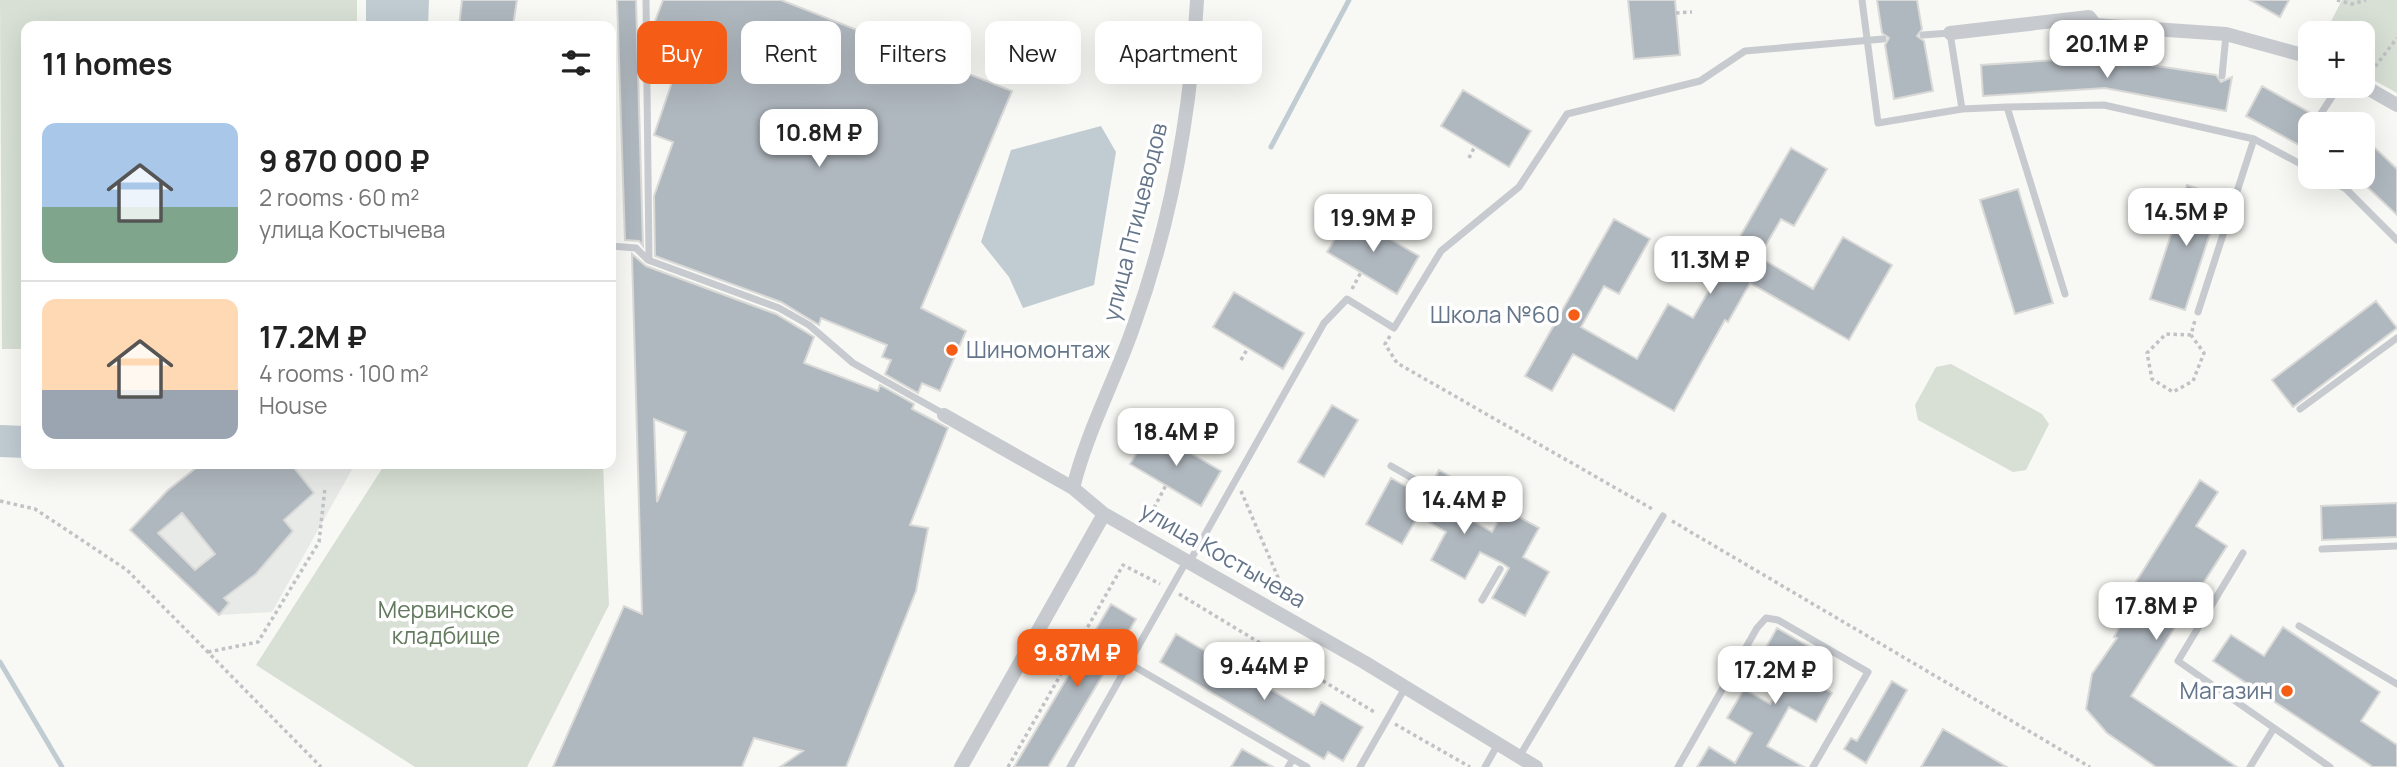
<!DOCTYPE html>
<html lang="en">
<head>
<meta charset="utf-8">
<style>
  body { margin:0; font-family:Manrope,sans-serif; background:#f6f6f6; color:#222; height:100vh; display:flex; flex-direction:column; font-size:26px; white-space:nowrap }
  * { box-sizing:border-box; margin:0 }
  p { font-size:23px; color:#767676 }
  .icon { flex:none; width:38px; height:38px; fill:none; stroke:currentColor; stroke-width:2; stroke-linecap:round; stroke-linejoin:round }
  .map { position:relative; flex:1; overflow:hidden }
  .sheet { position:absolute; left:21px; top:21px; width:595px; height:448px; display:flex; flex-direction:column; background:#fff; border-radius:14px; box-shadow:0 7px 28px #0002 }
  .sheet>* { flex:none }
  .top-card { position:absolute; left:637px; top:21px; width:665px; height:63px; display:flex; gap:14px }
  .tools { position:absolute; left:2298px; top:21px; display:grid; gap:14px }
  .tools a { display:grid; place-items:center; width:77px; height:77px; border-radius:14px; background:#fff; box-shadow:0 7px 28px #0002; font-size:35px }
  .price { position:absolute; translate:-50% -60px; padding:0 16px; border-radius:14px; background:#fff; color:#222; font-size:23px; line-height:46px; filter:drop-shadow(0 2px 4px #0008) }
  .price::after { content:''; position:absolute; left:50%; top:42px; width:21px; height:16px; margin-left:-10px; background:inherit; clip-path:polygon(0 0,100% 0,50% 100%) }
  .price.on { background:#f55d17; color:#fff }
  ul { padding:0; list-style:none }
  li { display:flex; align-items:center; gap:21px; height:175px; padding:0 21px }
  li+li { border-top:2px solid #e0e0e0 }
  li span { display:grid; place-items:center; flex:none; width:196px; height:140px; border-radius:14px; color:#555 }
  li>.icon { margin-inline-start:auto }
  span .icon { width:84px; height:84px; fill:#fffc; stroke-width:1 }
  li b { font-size:30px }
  h2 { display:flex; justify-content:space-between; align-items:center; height:84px; padding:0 21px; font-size:30px }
  .pill { padding:0 24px; border-radius:14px; background:#fff; box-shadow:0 7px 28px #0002; font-size:24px; line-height:63px }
  .pill.on { background:#f55d17; color:#fff }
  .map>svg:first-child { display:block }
  .built { fill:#e8eae8 }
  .green { fill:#d8e0d5 }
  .water { fill:#c1ccd2 }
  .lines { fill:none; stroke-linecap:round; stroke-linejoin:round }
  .stream { stroke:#c1ccd2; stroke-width:5 }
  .river { stroke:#c1ccd2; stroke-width:32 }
  .building { fill:#b0b8bf; stroke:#d9d9d7; stroke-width:2; fill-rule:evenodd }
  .path { stroke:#c0c2c5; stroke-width:3.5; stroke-dasharray:3.5 3.5; stroke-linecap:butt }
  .service { stroke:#c7cbcf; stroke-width:7 }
  .minor { stroke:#c7cbcf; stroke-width:14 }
  .poi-dot { fill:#f55d17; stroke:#fff; stroke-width:2.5 }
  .labels { text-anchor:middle; stroke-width:7; stroke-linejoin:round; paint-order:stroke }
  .street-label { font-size:23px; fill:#647589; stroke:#fff }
  .poi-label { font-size:23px; fill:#647589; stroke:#fff; text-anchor:end }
  .park-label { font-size:23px; fill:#637a5f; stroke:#fff }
</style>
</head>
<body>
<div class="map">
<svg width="2397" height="767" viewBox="0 0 2397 767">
  <rect width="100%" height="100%" fill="#f8f8f4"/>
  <path class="built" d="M201 464H355L272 612 219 615 130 530 168 490Z"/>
  <path class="green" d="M0 0H357V26H26V349H2Z
    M2342 0H2397V93L2363 74 2362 33H2325Z
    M1951 364 2042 414 2049 424 2026 470 2013 472 1918 420 1915 405 1936 367Z
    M385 464H603L609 605 527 767H415L256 665Z"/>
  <path class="water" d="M366 0H429L428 26H366Z
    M1101 126 1116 152 1094 285 1023 308 1009 277 981 242 1011 150Z"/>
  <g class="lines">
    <path class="stream" d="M1271 147 1349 0
      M0 662 62 767"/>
    <path class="river" d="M0 441 26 442"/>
  </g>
  <path class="building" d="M462 0H517L513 26H459Z
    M617 0H636L643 246 639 241 625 240Z
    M663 0H781L1012 91 921 308 966 331 940 391 922 383 918 393 885 374 891 360 882 357 887 345 821 318 819 325 781 302 655 256 654 196 673 142 654 135 672 82 654 76 670 31 654 24Z
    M1628 0H1675L1680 55 1634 59Z
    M1877 0H1917L1922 29 1917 36 1924 41 1933 91 1894 99 1885 45 1889 38 1882 33Z
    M2250 0H2289L2280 17Z
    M2098 57 2216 75 2221 82 2232 77 2226 111 2105 88 1983 96 1981 65 2086 58 2092 64Z
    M2262 86 2314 115 2317 120 2332 124H2310V151L2246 116Z
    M1463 90 1531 131 1509 167 1441 126Z
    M2362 141 2374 147 2397 169V215L2362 182Z
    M1791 148 1827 169 1794 226 1781 219 1759 257 1813 289 1843 237 1892 265 1849 340 1750 283 1728 322 1725 320 1674 411 1573 354 1552 391 1525 376 1614 219 1650 239 1619 294 1604 286 1581 327 1637 359 1668 304 1693 318Z
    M2187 185 2222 197 2185 310 2150 299Z
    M2018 189 2053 303 2015 314 1980 200Z
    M1349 215 1419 256 1397 294 1327 252Z
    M632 254 646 266 776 314 814 337 804 363 878 391 880 385 914 404 912 409 948 428 910 525 928 528 916 591 846 767H780L803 751 754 738 742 767H553L624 606 642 614ZM654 419 686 432 657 502Z
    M1234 292 1304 333 1283 369 1213 327Z
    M2376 301 2397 328 2293 407 2272 380Z
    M1332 405 1358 420 1324 477 1298 462Z
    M1151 430 1221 471 1201 506 1130 464Z
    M201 464H291L314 493 284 520 293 531 256 574 224 598 229 603 219 615 130 530 168 490ZM182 513 215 554 195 570 158 533Z
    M1439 470 1474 490 1461 514 1492 532 1505 509 1539 528 1523 557 1549 572 1525 616 1492 598 1509 568 1502 563 1480 552 1465 579 1431 560 1446 532 1418 516 1402 544 1366 524 1391 478 1425 497Z
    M2200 480 2218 492 2196 526 2227 546 2131 696 2237 767H2156L2107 733 2086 709 2092 674 2117 638 2114 637 2119 628 2110 623Z
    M2397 503V537L2322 540 2321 506Z
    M1111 604 1136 619 1048 767H1014Z
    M2283 627 2380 692 2361 721 2397 745V767H2373L2213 661 2231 635 2264 656Z
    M1777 628 1820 653 1805 678 1832 693 1816 722 1789 707 1767 746 1804 767H1697L1709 747 1735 763 1752 733 1727 718 1744 689 1770 704 1788 674 1760 658Z
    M1176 634 1314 715 1321 702 1363 727 1343 761 1328 752 1324 759 1160 662Z
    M1892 681 1907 690 1866 763 1844 749 1851 738 1857 741Z
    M1943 729 2007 767H1921Z
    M1242 749 1273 767H1231Z"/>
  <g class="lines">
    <path class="path" d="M2337 0 2352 4 2366 0
      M1676 13 1692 12
      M2371 72 2397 38
      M1469 158 1475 146
      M1352 289 1361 272
      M2191 335 2166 334 2147 353 2152 379 2173 392 2193 381 2204 353 2191 335 2195 320
      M1390 336 1385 344 1397 363 1654 510
      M1241 360 1248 348
      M1241 491 1289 603
      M0 501 35 509 127 570 321 767
      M1154 508 1166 485
      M1672 521 2090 767
      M1179 594 1376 713
      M208 652 258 642 319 542 325 488
      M1395 724 1470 767
      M1008 767 1123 565 1160 584"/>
    <path class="service" d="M646 0 649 260
      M1862 0 1878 123 1962 109 2007 107 2065 294
      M1923 35 1950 33 1962 109
      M2092 58 2095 25
      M2222 76 2226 35
      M2007 107 2104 105 2254 139
      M2320 115 2339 86
      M2324 177 2346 189 2397 240
      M611 246 636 248 648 260 779 308 809 325 853 363 944 414
      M2198 312 2254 139 2310 169
      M2300 409 2397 338
      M1391 466 1419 482
      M2322 549 2397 546
      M2243 553 2178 661 2274 728 2250 767
      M1190 561 1324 323 1347 299 1394 328 1441 251 1519 187 1567 114 1700 81 1745 51 1883 39
      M1482 600 1500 569
      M2299 626 2397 684
      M1130 664 1293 759
      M2274 728 2330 767
      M1519 757 1663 516
      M1070 767 1187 560
      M1288 767 1293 759 1307 767
      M1360 767 1405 688
      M1485 767 1498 744
      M1678 767 1757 628 1766 618 1778 620 1868 672 1813 767"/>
    <path class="minor" d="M1950 33 2089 17 2095 25 2226 34 2310 57
      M2362 85 2397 105
      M944 415 1073 488 1104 514 1364 662 1536 767
      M1073 488C1087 432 1114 382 1133 328 1171 223 1191 111 1197 0
      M961 767 1104 514"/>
  </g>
  <g class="poi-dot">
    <circle cx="1574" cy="315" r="7"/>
    <circle cx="952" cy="350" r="7"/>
    <circle cx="2287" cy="691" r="7"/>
  </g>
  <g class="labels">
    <g class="street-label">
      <text transform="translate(1135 222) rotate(-76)" y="8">улица Птицеводов</text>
      <text transform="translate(1223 555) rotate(30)" y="8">улица Костычева</text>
    </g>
    <g class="poi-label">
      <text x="1560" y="323">Школа №60</text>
      <text x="966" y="358" text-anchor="start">Шиномонтаж</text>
      <text x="2273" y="699">Магазин</text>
    </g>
    <g class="park-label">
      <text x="446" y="618">Мервинское<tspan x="446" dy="26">кладбище</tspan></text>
    </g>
  </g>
</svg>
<div class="tools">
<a>+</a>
<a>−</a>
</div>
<b class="price" style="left:2107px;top:80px">20.1M ₽</b>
<b class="price" style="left:819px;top:169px">10.8M ₽</b>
<b class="price" style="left:2186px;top:248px">14.5M ₽</b>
<b class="price" style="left:1373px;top:254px">19.9M ₽</b>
<b class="price" style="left:1710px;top:296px">11.3M ₽</b>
<b class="price" style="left:1176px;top:468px">18.4M ₽</b>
<b class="price" style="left:1464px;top:536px">14.4M ₽</b>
<b class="price" style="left:2156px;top:642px">17.8M ₽</b>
<b class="price on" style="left:1077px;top:689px">9.87M ₽</b>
<b class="price" style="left:1264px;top:702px">9.44M ₽</b>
<b class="price" style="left:1775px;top:706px">17.2M ₽</b>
<div class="top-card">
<a class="pill on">Buy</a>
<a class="pill">Rent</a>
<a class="pill">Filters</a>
<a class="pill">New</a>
<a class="pill">Apartment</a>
</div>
<section class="sheet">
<h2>11 homes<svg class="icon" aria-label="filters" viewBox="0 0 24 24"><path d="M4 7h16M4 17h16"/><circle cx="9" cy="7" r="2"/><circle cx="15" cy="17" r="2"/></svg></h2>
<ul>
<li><span style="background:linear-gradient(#a9c7e8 60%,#7fa58c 0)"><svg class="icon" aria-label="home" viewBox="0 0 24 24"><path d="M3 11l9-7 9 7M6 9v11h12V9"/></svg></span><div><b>9 870 000 ₽</b><p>2 rooms · 60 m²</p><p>улица Костычева</p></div></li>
<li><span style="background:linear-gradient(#ffd9b3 65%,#9aa5b1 0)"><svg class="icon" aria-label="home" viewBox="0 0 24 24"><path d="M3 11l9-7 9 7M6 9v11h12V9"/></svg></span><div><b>17.2M ₽</b><p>4 rooms · 100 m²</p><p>House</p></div></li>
</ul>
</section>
</div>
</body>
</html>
